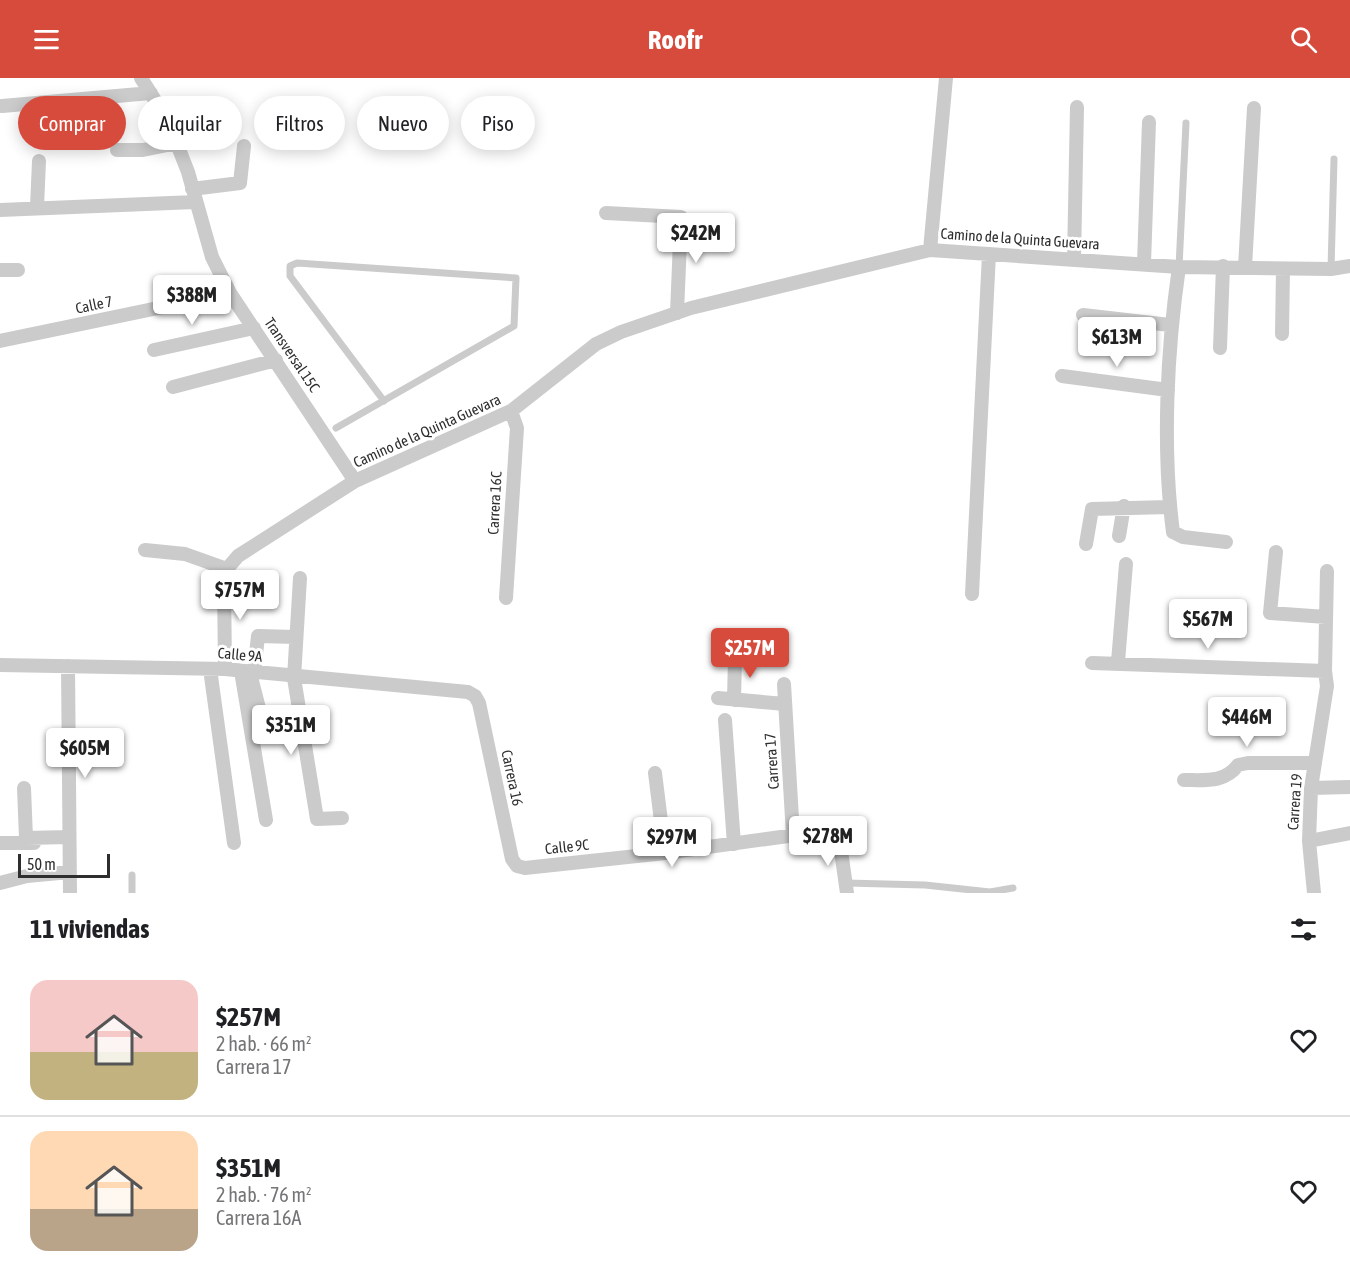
<!DOCTYPE html>
<html lang="es">
<head>
<meta charset="utf-8">
<style>
  body { margin:0; font-family:"Asap Condensed",sans-serif; background:#f6f6f6; color:#202124; height:100vh; display:flex; flex-direction:column; font-size:22px; white-space:nowrap }
  * { box-sizing:border-box; margin:0 }
  p { font-size:20px; color:#757577 }
  .icon { flex:none; width:33px; height:33px; fill:none; stroke:currentColor; stroke-width:2; stroke-linecap:round; stroke-linejoin:round }
  .map { position:relative; height:815px; overflow:hidden }
  .details { display:flex; flex-direction:column; background:#fff; flex:1 }
  .details>* { flex:none }
  .banner { position:absolute; left:18px; top:18px; width:600px; height:54px; display:flex; gap:12px }
  .scale { position:absolute; left:18px; bottom:15px; width:92px; box-sizing:border-box; padding-left:6px; border:3px solid #2e2e2e; border-top:0; font-size:16px; line-height:21px; white-space:nowrap; color:#2e2e2e; -webkit-text-stroke:4px #fff; paint-order:stroke }
  .price { position:absolute; translate:-50% -51px; padding:0 14px; border-radius:6px; background:#fff; color:#222; font-size:20px; line-height:39px; filter:drop-shadow(0 2px 3px #0008) }
  .price::after { content:''; position:absolute; left:50%; top:36px; width:18px; height:14px; margin-left:-9px; background:inherit; clip-path:polygon(0 0,100% 0,50% 100%) }
  .price.on { background:#d74b3d; color:#fff }
  ul { padding:0; list-style:none }
  li { display:flex; align-items:center; gap:18px; height:150px; padding:0 30px }
  li+li { border-top:2px solid #e0e0e0 }
  li span { display:grid; place-items:center; flex:none; width:168px; height:120px; border-radius:18px; color:#555 }
  li>.icon { margin-inline-start:auto }
  span .icon { width:72px; height:72px; fill:#fffc; stroke-width:1 }
  li b { font-size:26px }
  h2 { display:flex; justify-content:space-between; align-items:center; height:72px; padding:0 30px; font-size:26px }
  .chip { padding:0 21px; border-radius:27px; background:#fff; box-shadow:0 3px 15px #0003; font-size:21px; line-height:54px }
  .chip.on { background:#d74b3d; color:#fff }
  header { display:flex; justify-content:space-between; align-items:center; height:78px; padding:0 30px; background:#d74b3d; color:#fff; font-size:27px; font-weight:700 }
  .map>svg:first-child { display:block }
  .lines { fill:none; stroke-linecap:round; stroke-linejoin:round }
  .lane { stroke:#cbcbcb; stroke-width:7 }
  .street { stroke:#cbcbcb; stroke-width:14 }
  .labels { text-anchor:middle; stroke-width:6; stroke-linejoin:round; paint-order:stroke }
  .street-label { font-size:15px; fill:#2e2e2e; stroke:#fff }
</style>
</head>
<body>
<header><svg class="icon" aria-label="menu" viewBox="0 0 24 24"><path d="M4 6h16M4 12h16M4 18h16"/></svg>Roofr<svg class="icon" aria-label="search" viewBox="0 0 24 24"><circle cx="10" cy="10" r="6"/><path d="M15 15l6 6"/></svg></header>
<div class="map">
<svg width="1350" height="815" viewBox="0 0 1350 815">
  <rect width="100%" height="100%" fill="#fff"/>
  <g class="lines">
    <path class="lane" d="M1179 189 1186 45
      M1331 191 1334 81
      M336 350 514 248 516 200 297 185 290 188V198L384 323
      M846 805 925 807 990 814 1013 810
      M132 815V797"/>
    <path class="street" d="M141 0 168 43 188 94 212 179 230 215 355 403
      M2 28 151 15
      M117 72H143L177 65
      M192 111 240 105 244 68
      M37 129 39 83
      M0 132 195 124
      M606 135 681 139 677 235
      M930 172 946 0
      M1074 182 1077 29
      M1144 185 1149 44
      M1179 189C1167 272 1162 370 1173 454L1183 459 1226 464
      M1245 189 1254 30
      M0 192H18
      M1083 237 1170 247
      M1282 256 1283 191
      M0 263 230 215
      M1220 270 1223 188
      M154 272 254 250
      M1062 298 1168 312
      M173 309 276 282
      M1119 458 1124 428
      M1086 466 1092 431 1169 429
      M145 472 185 476 227 491
      M1276 474 1270 535 1326 539
      M300 500 294 600 317 741 342 740
      M972 516 989 176
      M506 520 517 350 511 333
      M1118 584 1126 486
      M1092 585 1325 593
      M0 587 225 591 468 614 475 618 479 625 512 781 517 788 525 790 665 775 824 753 835 756 840 766 847 815
      M68 588 70 815
      M210 591 234 765
      M225 591 224 504 227 491 238 478 355 403 511 333 596 266 621 254 691 230 930 172 1179 189 1331 191 1350 188
      M241 593 266 742
      M250 595 263 646
      M254 595 258 558 296 559
      M784 606 793 757
      M718 620 785 626
      M734 622 735 580
      M725 642 734 766
      M655 695 665 775
      M1184 702C1205 702 1225 705 1238 687L1248 685H1315
      M24 710 26 760 69 759
      M1311 710 1350 709
      M1309 763 1350 755
      M0 765H34
      M0 805 27 798 70 794
      M1314 815 1309 763 1311 710 1327 608 1325 593 1327 493"/>
  </g>
  <g class="labels">
    <g class="street-label">
      <text transform="translate(1020 161) rotate(4)" y="5">Camino de la Quinta Guevara</text>
      <text transform="translate(94 227) rotate(-12)" y="5">Calle 7</text>
      <text transform="translate(292 277) rotate(56)" y="5">Transversal 15C</text>
      <text transform="translate(427 353) rotate(-24)" y="5">Camino de la Quinta Guevara</text>
      <text transform="translate(495 425) rotate(-87)" y="5">Carrera 16C</text>
      <text transform="translate(240 577) rotate(5)" y="5">Calle 9A</text>
      <text transform="translate(772 683) rotate(-94)" y="5">Carrera 17</text>
      <text transform="translate(512 700) rotate(78)" y="5">Carrera 16</text>
      <text transform="translate(1295 724) rotate(-86)" y="5">Carrera 19</text>
      <text transform="translate(567 769) rotate(-6)" y="5">Calle 9C</text>
    </g>
  </g>
</svg>
<div class="scale">50 m</div>
<b class="price" style="left:696px;top:186px">$242M</b>
<b class="price" style="left:192px;top:248px">$388M</b>
<b class="price" style="left:1117px;top:290px">$613M</b>
<b class="price" style="left:240px;top:543px">$757M</b>
<b class="price" style="left:1208px;top:572px">$567M</b>
<b class="price on" style="left:750px;top:601px">$257M</b>
<b class="price" style="left:1247px;top:670px">$446M</b>
<b class="price" style="left:291px;top:678px">$351M</b>
<b class="price" style="left:85px;top:701px">$605M</b>
<b class="price" style="left:828px;top:789px">$278M</b>
<b class="price" style="left:672px;top:790px">$297M</b>
<div class="banner">
<a class="chip on">Comprar</a>
<a class="chip">Alquilar</a>
<a class="chip">Filtros</a>
<a class="chip">Nuevo</a>
<a class="chip">Piso</a>
</div>
</div>
<section class="details">
<h2>11 viviendas<svg class="icon" aria-label="filters" viewBox="0 0 24 24"><path d="M4 7h16M4 17h16"/><circle cx="9" cy="7" r="2"/><circle cx="15" cy="17" r="2"/></svg></h2>
<ul>
<li><span style="background:linear-gradient(#f6c9c9 60%,#c2b280 0)"><svg class="icon" aria-label="home" viewBox="0 0 24 24"><path d="M3 11l9-7 9 7M6 9v11h12V9"/></svg></span><div><b>$257M</b><p>2 hab. · 66 m²</p><p>Carrera 17</p></div><svg class="icon" aria-label="heart" viewBox="0 0 24 24"><path d="M12 20l-8-8c-3-5 5-10 8-4 3-6 11-1 8 4z"/></svg></li>
<li><span style="background:linear-gradient(#ffd9b3 65%,#b9a48a 0)"><svg class="icon" aria-label="home" viewBox="0 0 24 24"><path d="M3 11l9-7 9 7M6 9v11h12V9"/></svg></span><div><b>$351M</b><p>2 hab. · 76 m²</p><p>Carrera 16A</p></div><svg class="icon" aria-label="heart" viewBox="0 0 24 24"><path d="M12 20l-8-8c-3-5 5-10 8-4 3-6 11-1 8 4z"/></svg></li>
</ul>
</section>
</body>
</html>
